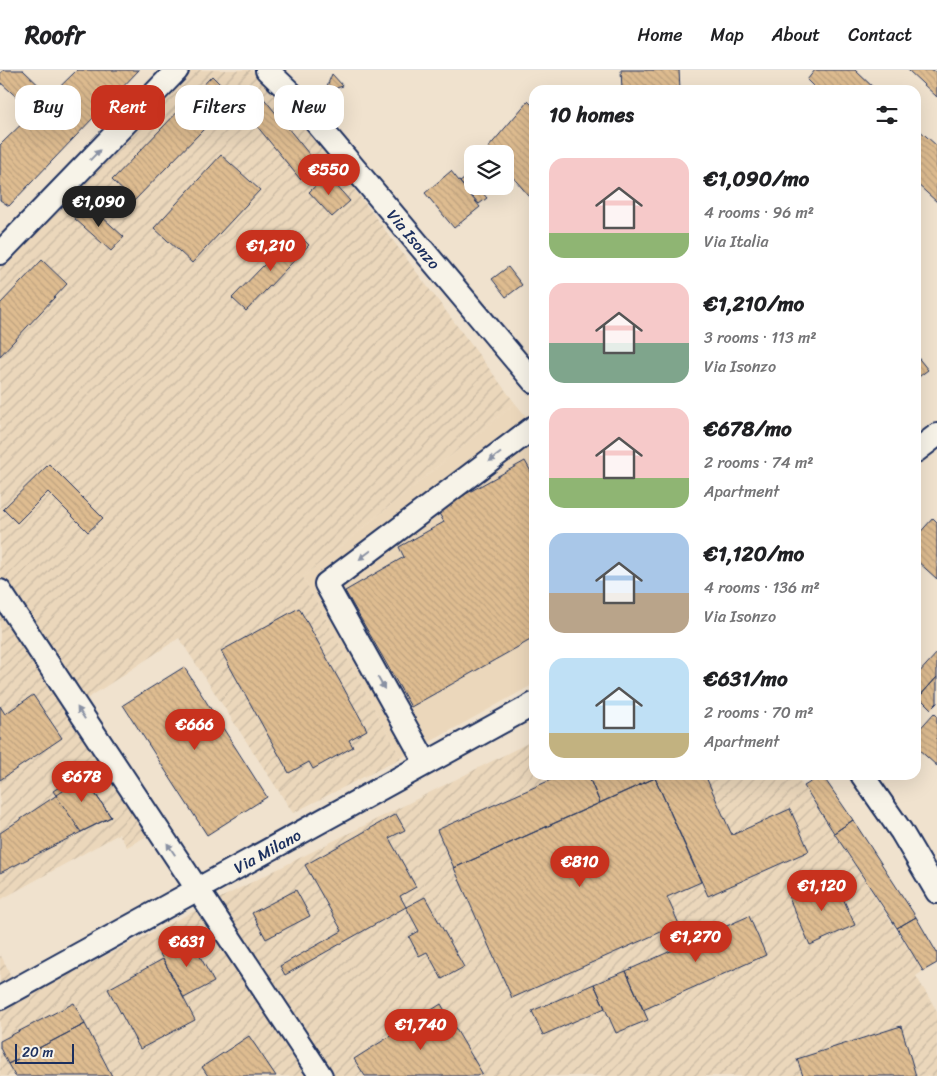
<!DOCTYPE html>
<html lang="en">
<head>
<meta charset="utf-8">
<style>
  body { margin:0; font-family:Sriracha,sans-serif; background:#f6f6f6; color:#202124; height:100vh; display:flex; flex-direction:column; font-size:19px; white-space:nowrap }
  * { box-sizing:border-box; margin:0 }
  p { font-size:16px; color:#757577 }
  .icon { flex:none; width:28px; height:28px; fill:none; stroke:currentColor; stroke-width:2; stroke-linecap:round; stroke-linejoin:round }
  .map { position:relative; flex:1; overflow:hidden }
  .sheet { position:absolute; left:529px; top:15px; width:392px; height:695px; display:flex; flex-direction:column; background:#fff; border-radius:15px; box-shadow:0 5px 20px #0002 }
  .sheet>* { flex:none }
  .banner { position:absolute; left:15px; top:15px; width:439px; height:45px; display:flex; gap:10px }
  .controls { position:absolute; left:464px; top:75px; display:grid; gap:10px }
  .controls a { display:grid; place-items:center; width:50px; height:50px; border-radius:10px; background:#fff; box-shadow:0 5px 20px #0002; font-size:25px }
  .scale { position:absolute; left:15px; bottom:12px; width:59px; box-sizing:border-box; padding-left:5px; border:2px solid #1b2f5e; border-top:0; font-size:14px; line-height:18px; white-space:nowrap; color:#1b2f5e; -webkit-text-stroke:4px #f7f3e8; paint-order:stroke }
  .price { position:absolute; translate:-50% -42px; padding:0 11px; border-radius:18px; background:#c8321e; color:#fff; font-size:16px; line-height:32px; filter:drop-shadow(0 1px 2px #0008) }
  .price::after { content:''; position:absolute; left:50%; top:30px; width:15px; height:11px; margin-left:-8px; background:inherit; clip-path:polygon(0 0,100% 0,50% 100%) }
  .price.selected { background:#222; color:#fff }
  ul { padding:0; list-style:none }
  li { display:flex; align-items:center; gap:15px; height:125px; padding:0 20px }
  li span { display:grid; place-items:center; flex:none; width:140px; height:100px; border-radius:15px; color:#555 }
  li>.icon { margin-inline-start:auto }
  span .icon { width:60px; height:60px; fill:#fffc; stroke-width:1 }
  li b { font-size:21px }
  h2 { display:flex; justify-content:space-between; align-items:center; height:60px; padding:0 20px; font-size:21px }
  .chip { padding:0 18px; border-radius:15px; background:#fff; box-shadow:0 5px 20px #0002; font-size:18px; line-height:45px }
  .chip.selected { background:#c8321e; color:#fff }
  header { display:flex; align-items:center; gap:30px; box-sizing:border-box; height:70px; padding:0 25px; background:#fff; border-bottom:1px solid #e0e0e0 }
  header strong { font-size:24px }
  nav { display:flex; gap:28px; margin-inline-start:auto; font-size:18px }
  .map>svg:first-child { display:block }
  .built { fill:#ebd7bb }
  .industrial { fill:url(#industrial-furrows) }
  .building { fill:url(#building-back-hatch); stroke:#1b2f5e }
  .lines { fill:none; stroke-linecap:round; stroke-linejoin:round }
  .minor-casing { stroke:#1b2f5e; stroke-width:26 }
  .minor { stroke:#f7f3e8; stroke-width:22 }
  .oneway { fill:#8991a3 }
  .labels { text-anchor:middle; stroke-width:4; stroke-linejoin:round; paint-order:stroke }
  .street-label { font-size:16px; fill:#1b2f5e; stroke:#f7f3e8 }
</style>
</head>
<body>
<header>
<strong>Roofr</strong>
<nav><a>Home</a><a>Map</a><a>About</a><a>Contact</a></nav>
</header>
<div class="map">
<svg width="937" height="1006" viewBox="0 0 937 1006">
  <defs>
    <pattern id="industrial-furrows" width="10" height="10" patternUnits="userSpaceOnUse" patternTransform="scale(1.25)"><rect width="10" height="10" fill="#ebd7bb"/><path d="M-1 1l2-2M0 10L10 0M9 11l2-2" fill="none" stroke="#c9b9a3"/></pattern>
    <pattern id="building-back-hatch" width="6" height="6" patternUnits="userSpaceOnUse" patternTransform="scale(1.25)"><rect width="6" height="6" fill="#debc90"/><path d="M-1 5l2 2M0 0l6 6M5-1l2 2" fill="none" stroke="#bea27f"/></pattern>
  </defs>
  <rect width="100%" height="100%" fill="#f0e2ce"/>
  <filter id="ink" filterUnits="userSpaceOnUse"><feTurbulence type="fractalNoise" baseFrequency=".02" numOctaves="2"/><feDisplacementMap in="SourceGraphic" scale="10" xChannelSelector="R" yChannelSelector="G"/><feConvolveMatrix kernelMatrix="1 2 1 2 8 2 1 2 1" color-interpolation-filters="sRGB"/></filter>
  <g filter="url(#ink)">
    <path class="built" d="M515 333 534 356V614L401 688 303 507Z"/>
    <path class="industrial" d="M188 0H251L288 31 515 333 303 507 401 688 293 743 179 568 73 638 152 763 127 777 119 764 0 830V198Z
      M534 670V705H796L923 901 916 906 937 941V1006H0V939Z
      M0 884 9 901 10 908 0 913Z"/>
    <path class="building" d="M4 0H23L50 26 33 42 0 12V3Z
      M77 0H139L9 136 0 130V75Z
      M621 0H679L680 20H622Z
      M815 0H855L876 20H817L807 10Z
      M908 0H933L937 3V27Z
      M332 4 343 16 330 20 327 16Z
      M212 6 234 28 134 131 112 110Z
      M261 25 318 95 300 109 243 39Z
      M528 31 534 37V132L505 98V84H493L488 78Z
      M916 57 937 76V132L916 113Z
      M221 85 260 120 192 193 154 158Z
      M451 101 480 137 454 158 425 123Z
      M327 105 350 131 332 147 309 122Z
      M468 106 472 111V116H477L487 128 479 134 460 112Z
      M88 134 124 167 111 181 75 149Z
      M296 162 309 175 246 241 232 228Z
      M42 190 67 214 0 286V234Z
      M508 197 522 215 506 227 492 209Z
      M916 285 928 300 916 309Z
      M525 391 534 407V568L411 637 345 521 404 487 399 477 444 452 437 440Z
      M49 394 103 448 88 462 48 422 17 453 3 439Z
      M933 448 937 452V509L916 490V467Z
      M299 538 367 660 349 670 353 677 313 699 309 692 289 703 221 581Z
      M937 583V607L919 627 916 625V606Z
      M184 597 267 727 207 765 123 635Z
      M937 607V633L931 639 919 627Z
      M33 625 62 668 0 710V636L5 644Z
      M934 643 937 646V696L916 677V663Z
      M81 703 111 747 81 762 53 721Z
      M562 705H588L600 733 454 798 437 760Z
      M588 705H705L732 765 790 739 809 781 708 826 655 708 600 733Z
      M822 705 853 750 834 763 804 716Z
      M84 707 111 747 0 803V763Z
      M655 708 701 812 667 827 679 854 512 928 454 798Z
      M396 744 405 760 389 768 416 817 400 826 406 837 285 905 280 896 342 861 305 795Z
      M853 750 916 847 897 858 834 763Z
      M834 808 855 855 810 875 789 828Z
      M296 820 310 846 266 869 252 843Z
      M425 827 464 897 442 909 427 882 419 886 409 867 419 861 406 837Z
      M749 846 766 885 643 940 626 901Z
      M916 847 937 883V893L923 901 897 858Z
      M190 868 214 912 184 928 160 884Z
      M163 889 195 950 140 979 108 919Z
      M626 901 648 950 616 963 594 914Z
      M594 914 605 938 543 965 532 941Z
      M74 933 85 954 8 994 0 978V971Z
      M441 934 482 1003 477 1006H365L354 989Z
      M85 954 112 1006H15L8 994Z
      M901 956 916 1006H803L797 989Z
      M249 966 276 1006H208L202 997Z"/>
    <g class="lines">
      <defs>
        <g id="minor">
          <path id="s1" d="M267 0 293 25 534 312"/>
          <path d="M0 183 177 0"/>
          <path d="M916 381 937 365"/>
          <path d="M0 521 321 1006"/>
          <path d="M426 693 326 514 534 357"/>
          <path d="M862 705 901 761 937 822"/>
          <path id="s2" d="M0 928 534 634"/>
        </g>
      </defs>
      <use href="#minor" class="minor-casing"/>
      <use href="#minor" class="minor"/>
    </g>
    <defs><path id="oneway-solid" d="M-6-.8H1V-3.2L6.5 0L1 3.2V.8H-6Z" transform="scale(1.25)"/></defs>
    <g class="oneway">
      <use href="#oneway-solid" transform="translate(95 85) rotate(-46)"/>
      <use href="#oneway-solid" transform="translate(495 387) rotate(143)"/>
      <use href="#oneway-solid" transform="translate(365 485) rotate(143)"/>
      <use href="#oneway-solid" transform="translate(381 613) rotate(61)"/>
      <use href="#oneway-solid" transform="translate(81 643) rotate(-123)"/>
      <use href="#oneway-solid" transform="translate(171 779) rotate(-124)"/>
    </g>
  </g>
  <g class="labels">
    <g class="street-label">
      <text dy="6" stroke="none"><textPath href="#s1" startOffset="224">Via Isonzo</textPath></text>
      <text dy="6" stroke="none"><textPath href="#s2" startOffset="305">Via Milano</textPath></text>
    </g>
  </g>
</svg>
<div class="controls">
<a><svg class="icon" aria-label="layers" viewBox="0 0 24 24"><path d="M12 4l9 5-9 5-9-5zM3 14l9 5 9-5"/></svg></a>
</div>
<div class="scale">20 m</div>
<b class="price" style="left:329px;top:126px">€550</b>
<b class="price selected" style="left:99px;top:158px">€1,090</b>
<b class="price" style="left:271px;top:202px">€1,210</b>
<b class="price" style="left:195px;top:681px">€666</b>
<b class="price" style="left:82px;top:733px">€678</b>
<b class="price" style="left:580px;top:818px">€810</b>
<b class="price" style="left:822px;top:842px">€1,120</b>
<b class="price" style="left:696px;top:893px">€1,270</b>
<b class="price" style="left:187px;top:898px">€631</b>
<b class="price" style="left:421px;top:981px">€1,740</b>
<div class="banner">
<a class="chip">Buy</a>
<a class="chip selected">Rent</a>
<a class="chip">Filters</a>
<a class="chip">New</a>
</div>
<section class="sheet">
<h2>10 homes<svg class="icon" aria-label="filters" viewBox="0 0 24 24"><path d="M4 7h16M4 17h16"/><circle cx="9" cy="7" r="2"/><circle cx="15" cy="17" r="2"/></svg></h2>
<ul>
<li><span style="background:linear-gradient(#f6c9c9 75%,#8fb573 0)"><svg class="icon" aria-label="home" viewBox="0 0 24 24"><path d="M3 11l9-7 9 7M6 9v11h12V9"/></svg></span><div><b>€1,090/mo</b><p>4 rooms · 96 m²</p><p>Via Italia</p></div></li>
<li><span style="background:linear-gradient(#f6c9c9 60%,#7fa58c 0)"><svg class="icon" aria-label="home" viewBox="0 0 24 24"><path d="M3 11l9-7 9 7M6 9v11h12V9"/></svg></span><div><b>€1,210/mo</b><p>3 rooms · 113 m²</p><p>Via Isonzo</p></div></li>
<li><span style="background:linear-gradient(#f6c9c9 70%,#8fb573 0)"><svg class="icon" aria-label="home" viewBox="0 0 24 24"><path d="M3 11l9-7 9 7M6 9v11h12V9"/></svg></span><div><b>€678/mo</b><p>2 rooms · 74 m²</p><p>Apartment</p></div></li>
<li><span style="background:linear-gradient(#a9c7e8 60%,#b9a48a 0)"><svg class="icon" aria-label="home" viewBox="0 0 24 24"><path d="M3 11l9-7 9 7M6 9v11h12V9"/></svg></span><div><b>€1,120/mo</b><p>4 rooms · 136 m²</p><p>Via Isonzo</p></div></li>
<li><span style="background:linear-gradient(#bfe0f5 75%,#c2b280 0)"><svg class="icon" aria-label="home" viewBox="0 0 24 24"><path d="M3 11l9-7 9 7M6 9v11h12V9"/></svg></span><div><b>€631/mo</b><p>2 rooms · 70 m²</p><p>Apartment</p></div></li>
</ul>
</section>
</div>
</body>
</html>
